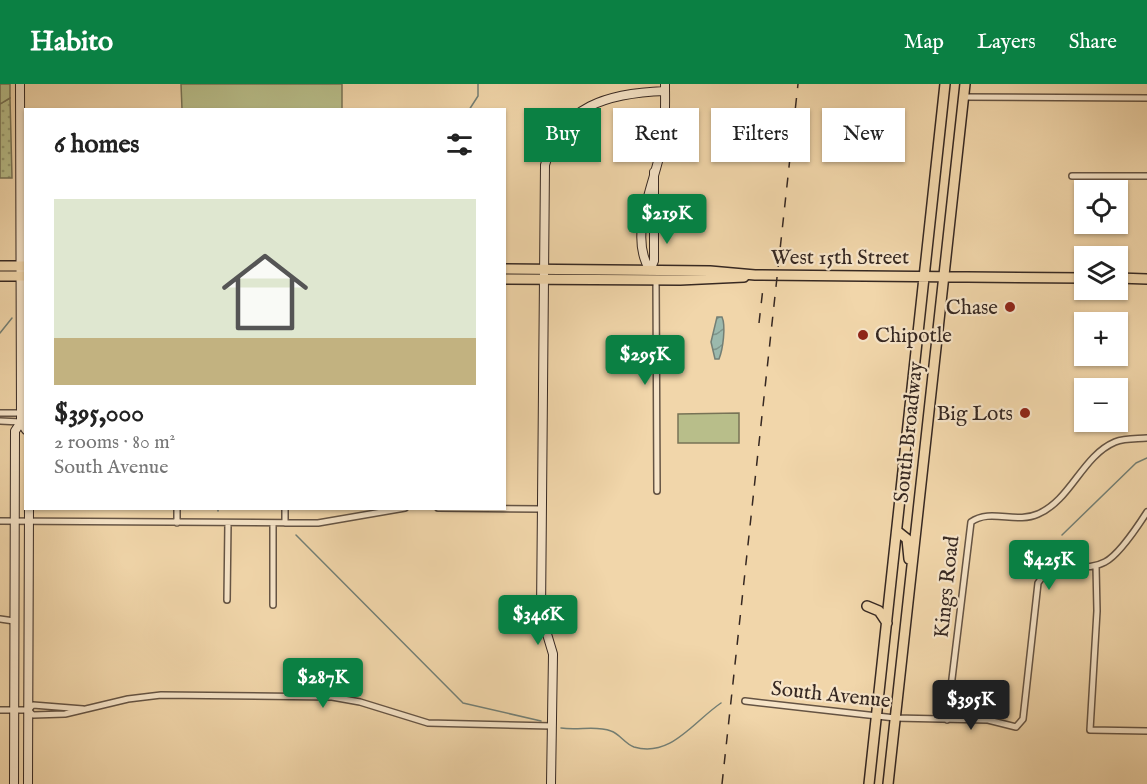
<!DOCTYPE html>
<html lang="en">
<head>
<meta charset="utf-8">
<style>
  body { margin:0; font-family:"IM FELL English",serif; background:#f2f2f2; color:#222; height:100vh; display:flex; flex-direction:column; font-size:22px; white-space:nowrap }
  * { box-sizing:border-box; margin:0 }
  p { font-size:20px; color:#767676 }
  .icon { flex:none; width:33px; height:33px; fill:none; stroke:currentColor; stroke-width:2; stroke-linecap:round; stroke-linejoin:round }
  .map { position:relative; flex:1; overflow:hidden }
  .panel { position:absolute; left:24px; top:24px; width:482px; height:402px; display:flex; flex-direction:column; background:#fff; border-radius:0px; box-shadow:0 2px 4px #0004 }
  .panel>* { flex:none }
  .banner { position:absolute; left:524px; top:24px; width:532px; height:54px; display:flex; gap:12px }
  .buttons { position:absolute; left:1074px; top:96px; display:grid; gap:12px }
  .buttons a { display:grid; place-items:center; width:54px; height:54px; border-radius:0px; background:#fff; box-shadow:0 2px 4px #0004; font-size:30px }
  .price { position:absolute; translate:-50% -51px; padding:0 14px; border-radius:6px; background:#0b8043; color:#fff; font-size:20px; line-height:39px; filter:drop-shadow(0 2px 3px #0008) }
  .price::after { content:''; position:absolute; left:50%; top:36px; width:18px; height:14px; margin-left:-9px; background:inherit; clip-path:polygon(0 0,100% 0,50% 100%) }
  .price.current { background:#222; color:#fff }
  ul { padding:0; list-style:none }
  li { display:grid; align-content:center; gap:12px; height:318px; padding:0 30px }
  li+li { border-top:2px solid #e0e0e0 }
  li span { display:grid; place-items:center; height:186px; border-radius:0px; color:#555 }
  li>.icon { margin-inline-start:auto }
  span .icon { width:108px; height:108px; fill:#fffc; stroke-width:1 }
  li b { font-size:26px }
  h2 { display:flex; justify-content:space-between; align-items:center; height:72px; padding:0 30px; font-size:26px }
  .chip { padding:0 21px; border-radius:0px; background:#fff; box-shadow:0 2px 4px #0004; font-size:21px; line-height:54px }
  .chip.current { background:#0b8043; color:#fff }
  header { display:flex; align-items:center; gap:36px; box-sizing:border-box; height:84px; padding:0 30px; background:#0b8043; color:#fff }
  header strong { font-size:28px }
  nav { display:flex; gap:33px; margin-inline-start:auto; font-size:21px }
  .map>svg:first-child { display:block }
  .grass { fill:url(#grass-dots); stroke:#777356; stroke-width:1.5 }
  .park { fill:#b8be8a; stroke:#777356; stroke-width:1.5 }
  .water { fill:url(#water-waves); stroke:#737f75; stroke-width:1.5 }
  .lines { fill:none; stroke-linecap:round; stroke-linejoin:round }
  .stream { stroke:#737f75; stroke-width:1.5 }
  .street-casing { stroke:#655444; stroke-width:8 }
  .secondary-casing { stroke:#362822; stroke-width:10 }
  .primary-casing { stroke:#362822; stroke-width:12 }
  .street { stroke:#f6e4c8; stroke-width:5 }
  .secondary { stroke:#f6e4c8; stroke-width:8 }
  .primary { stroke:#f1d6aa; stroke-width:9 }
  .rail { stroke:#362822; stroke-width:1.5; stroke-dasharray:10 10; stroke-linecap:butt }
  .poi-dot { fill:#8f2418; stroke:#f6e4c8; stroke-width:2 }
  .labels { text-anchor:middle; stroke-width:4.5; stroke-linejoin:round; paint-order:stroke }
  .street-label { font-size:21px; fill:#362822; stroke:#f6e4c8 }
  .poi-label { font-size:21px; fill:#362822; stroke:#f6e4c8; text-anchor:end }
</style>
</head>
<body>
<header>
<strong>Habito</strong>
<nav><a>Map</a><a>Layers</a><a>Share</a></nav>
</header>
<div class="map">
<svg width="1147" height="700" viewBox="0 0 1147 700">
  <defs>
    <pattern id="grass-dots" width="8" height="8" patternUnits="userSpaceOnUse" patternTransform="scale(1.5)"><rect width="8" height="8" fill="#b8be8a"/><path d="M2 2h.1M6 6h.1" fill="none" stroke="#969a70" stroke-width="1.8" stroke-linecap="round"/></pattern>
    <pattern id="water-waves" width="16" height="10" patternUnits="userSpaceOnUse" patternTransform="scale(1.5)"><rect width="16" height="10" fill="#9bb9ad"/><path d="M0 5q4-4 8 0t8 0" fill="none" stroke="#7f968c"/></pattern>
  </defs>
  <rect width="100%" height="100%" fill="#f1d6aa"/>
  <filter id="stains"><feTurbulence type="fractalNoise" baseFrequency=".00333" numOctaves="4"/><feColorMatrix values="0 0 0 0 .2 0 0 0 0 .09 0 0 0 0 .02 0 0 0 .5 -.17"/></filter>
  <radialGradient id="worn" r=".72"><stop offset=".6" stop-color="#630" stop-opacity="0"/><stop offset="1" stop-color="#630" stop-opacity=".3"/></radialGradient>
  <path class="grass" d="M10 14 12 94H0V20Z"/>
  <path class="park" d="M0 0H10V14L0 20Z
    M181 0H342V25H182Z
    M739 329V359H678V330Z"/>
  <path class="water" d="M717 233H722C726 242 723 265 719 275H715L711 258Z"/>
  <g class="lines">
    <path class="stream" d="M469 26 478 12V0
      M0 249 12 234
      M218 427V424
      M296 451 463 619 541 637
      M1062 451 1136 379 1147 374
      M561 644C578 647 595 641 611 647 620 650 625 660 634 663 671 674 694 637 721 619"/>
    <defs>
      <path id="street" d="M963 13 1147 14
        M1072 92H1147
        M656 196 657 407
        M0 329H21
        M0 337 21 338
        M177 424V439
        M285 424V439
        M438 424 541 425
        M0 437 318 439 405 424
        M273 439V521
        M1096 482 1097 527 1090 646 1147 647
        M227 516 228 439
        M0 535 14 537
        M745 617 895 634 988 636 1016 643 1023 635 1038 499C1056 470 1081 491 1105 478 1119 471 1138 442 1147 428
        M29 625 33 621 83 625
        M0 626H28L33 631 65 630 128 615 161 611 332 613 360 618 428 639 552 642
        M947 636 971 438C990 424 1016 440 1038 430 1071 416 1082 372 1115 358 1125 354 1137 355 1147 354"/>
      <path id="secondary" d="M20 0 21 338 26 346
        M654 88V177L650 186C627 151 656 97 662 60 666 41 665 20 665 0
        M14 700 15 347 21 338
        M28 700 29 424
        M551 700 553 570 541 530 545 81C561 21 609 9 665 7"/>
      <path id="primary" d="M0 182H26
        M504 185 710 187 755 191 1084 194
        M0 192H26
        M1118 194 1147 195
        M504 195 680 196 744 193
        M897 447 907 455 909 475
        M867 522 879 527 887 539
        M869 700 945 0
        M888 700 965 0"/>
    </defs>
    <use href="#street" class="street-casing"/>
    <use href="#secondary" class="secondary-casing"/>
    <use href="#primary" class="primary-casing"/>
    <use href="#street" class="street"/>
    <use href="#secondary" class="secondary"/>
    <use href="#primary" class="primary"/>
    <path class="rail" d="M759 239 763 204
      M722 700 798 0"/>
  </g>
  <g class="poi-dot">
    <circle cx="1010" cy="223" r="6"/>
    <circle cx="863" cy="251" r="6"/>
    <circle cx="1025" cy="329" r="6"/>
  </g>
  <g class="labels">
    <g class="street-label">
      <text x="840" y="180">West 15th Street</text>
      <text transform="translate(908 348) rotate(-84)" y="7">South Broadway</text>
      <text transform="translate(946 503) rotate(-84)" y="7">Kings Road</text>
      <text transform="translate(831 610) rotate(6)" y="7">South Avenue</text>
    </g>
    <g class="poi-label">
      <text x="998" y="230">Chase</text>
      <text x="875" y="258" text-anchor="start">Chipotle</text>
      <text x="1013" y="336">Big Lots</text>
    </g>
  </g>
  <rect width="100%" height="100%" filter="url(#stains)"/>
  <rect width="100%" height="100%" fill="url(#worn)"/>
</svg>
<div class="buttons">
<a><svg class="icon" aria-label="locate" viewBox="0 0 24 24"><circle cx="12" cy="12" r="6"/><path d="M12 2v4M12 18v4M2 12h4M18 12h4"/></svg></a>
<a><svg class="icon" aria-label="layers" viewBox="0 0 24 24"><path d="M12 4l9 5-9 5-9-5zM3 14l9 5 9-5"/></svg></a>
<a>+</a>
<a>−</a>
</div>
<b class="price" style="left:667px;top:161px">$219K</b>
<b class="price" style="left:645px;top:302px">$295K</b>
<b class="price" style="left:1049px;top:507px">$425K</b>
<b class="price" style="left:538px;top:562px">$346K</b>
<b class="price" style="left:323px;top:625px">$287K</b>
<b class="price current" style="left:971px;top:647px">$395K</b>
<div class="banner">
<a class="chip current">Buy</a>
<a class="chip">Rent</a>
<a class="chip">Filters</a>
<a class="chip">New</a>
</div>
<section class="panel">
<h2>6 homes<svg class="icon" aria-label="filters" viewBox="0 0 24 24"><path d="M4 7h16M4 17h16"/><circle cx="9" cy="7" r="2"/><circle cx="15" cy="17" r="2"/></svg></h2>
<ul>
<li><span style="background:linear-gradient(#dfe7d0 75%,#c2b280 0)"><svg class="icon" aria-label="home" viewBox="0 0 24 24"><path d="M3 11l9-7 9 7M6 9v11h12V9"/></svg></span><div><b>$395,000</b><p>2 rooms · 80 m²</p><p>South Avenue</p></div></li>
</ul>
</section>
</div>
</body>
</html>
